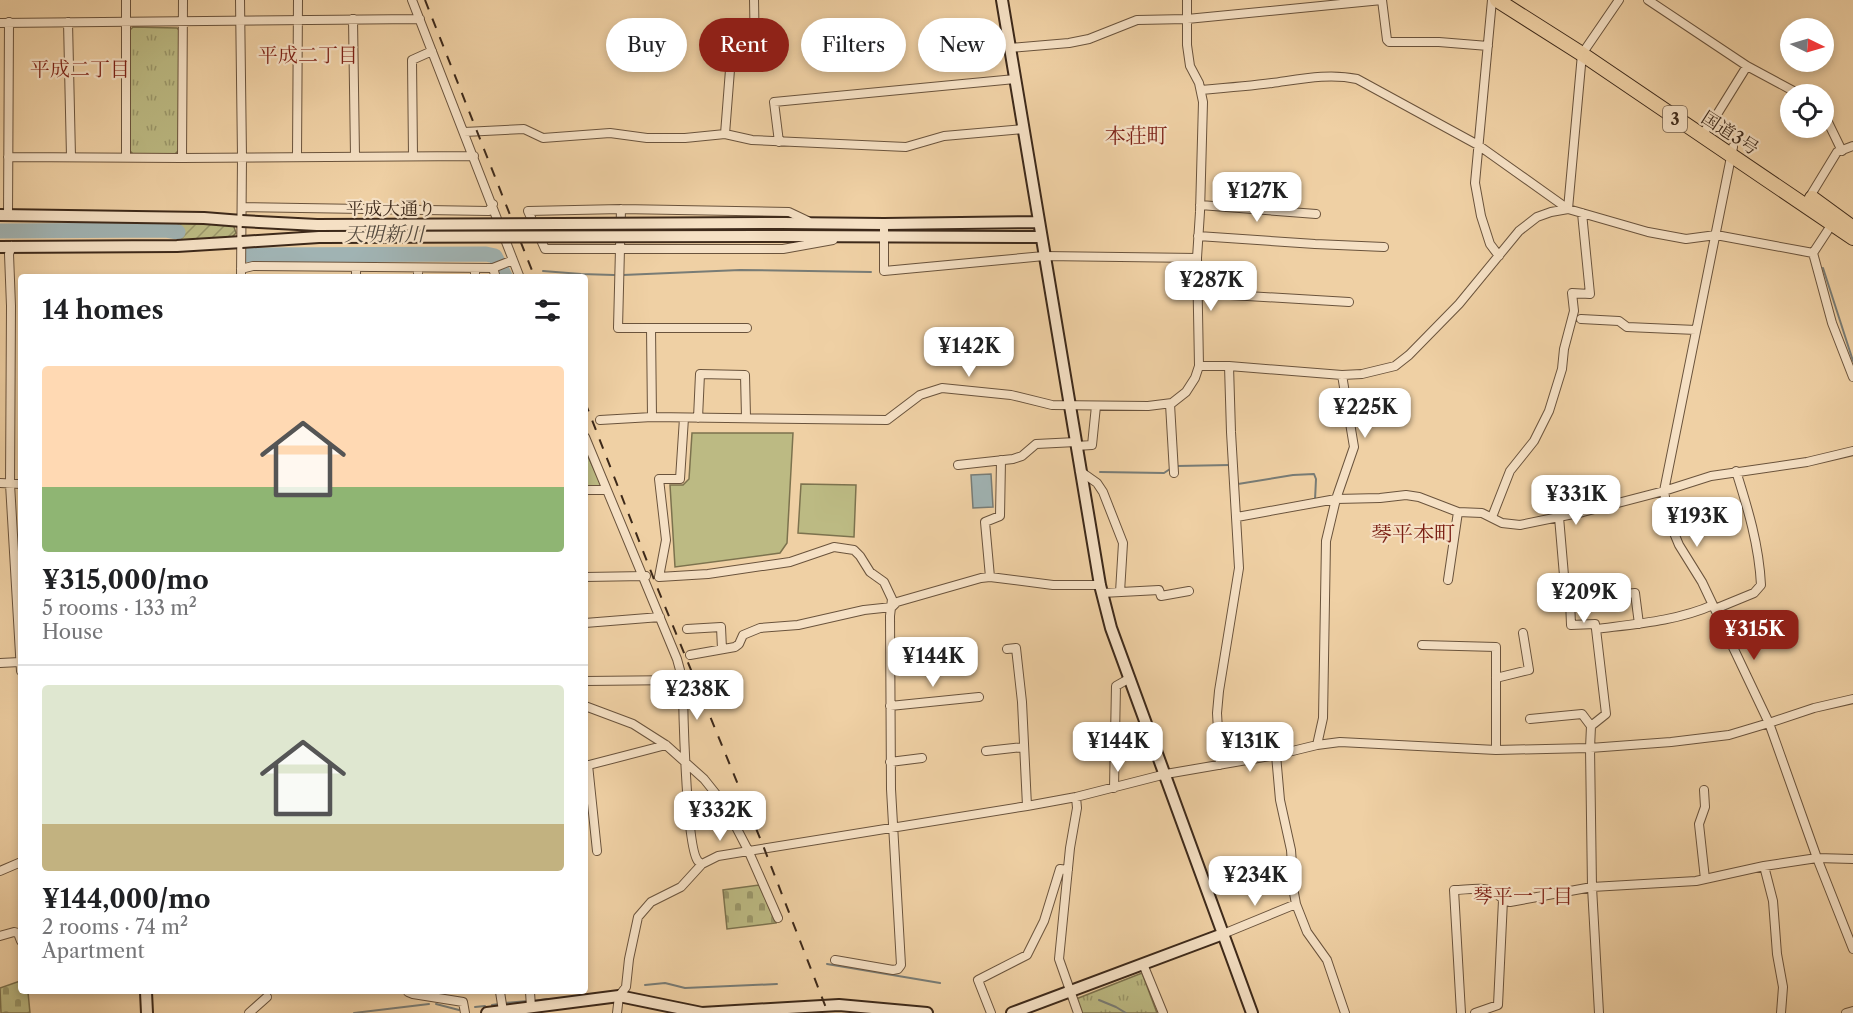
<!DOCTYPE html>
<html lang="en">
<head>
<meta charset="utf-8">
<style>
  body { margin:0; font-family:"Libre Caslon Text","Noto Serif JP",serif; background:#f6f6f6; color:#202124; height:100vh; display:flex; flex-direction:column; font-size:22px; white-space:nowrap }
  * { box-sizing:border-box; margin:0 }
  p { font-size:20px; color:#757577 }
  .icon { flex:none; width:33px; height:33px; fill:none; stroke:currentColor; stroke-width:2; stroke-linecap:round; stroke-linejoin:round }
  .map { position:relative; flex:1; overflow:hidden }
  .panel { position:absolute; left:18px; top:274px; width:570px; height:720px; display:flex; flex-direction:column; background:#fff; border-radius:6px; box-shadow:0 3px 9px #0003 }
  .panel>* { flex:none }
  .guide { position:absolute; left:606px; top:18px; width:570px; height:54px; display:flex; gap:12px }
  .needle { width:39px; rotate:95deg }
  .controls { position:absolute; left:1780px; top:18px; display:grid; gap:12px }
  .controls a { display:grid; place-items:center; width:54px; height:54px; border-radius:50%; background:#fff; box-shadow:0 3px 9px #0003; font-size:30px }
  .price { position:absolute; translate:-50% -51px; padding:0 14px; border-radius:12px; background:#fff; color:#222; font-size:20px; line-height:39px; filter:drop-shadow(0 2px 3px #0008) }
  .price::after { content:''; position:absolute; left:50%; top:36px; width:18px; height:14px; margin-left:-9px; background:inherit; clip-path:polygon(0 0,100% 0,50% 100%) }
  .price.selected { background:#8f2418; color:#fff }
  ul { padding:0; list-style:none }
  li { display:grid; align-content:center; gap:12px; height:318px; padding:0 24px }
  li+li { border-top:2px solid #e0e0e0 }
  li span { display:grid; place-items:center; height:186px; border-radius:6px; color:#555 }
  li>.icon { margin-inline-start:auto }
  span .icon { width:108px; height:108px; fill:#fffc; stroke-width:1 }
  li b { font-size:26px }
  h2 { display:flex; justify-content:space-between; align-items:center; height:72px; padding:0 24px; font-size:26px }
  .pill { padding:0 21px; border-radius:27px; background:#fff; box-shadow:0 3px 9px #0003; font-size:21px; line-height:54px }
  .pill.selected { background:#8f2418; color:#fff }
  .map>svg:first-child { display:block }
  .grass { fill:#bcba83; stroke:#7c724e; stroke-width:1.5 }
  .cemetery { fill:url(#cemetery-stones); stroke:#7c724e; stroke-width:1.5 }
  .park { fill:url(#park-tufts); stroke:#7c724e; stroke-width:1.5 }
  .garden { fill:url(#garden-furrows); stroke:#7c724e; stroke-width:1.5 }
  .water { fill:#a0b3b3; stroke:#787c76; stroke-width:1.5 }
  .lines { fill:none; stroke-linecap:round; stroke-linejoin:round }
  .stream { stroke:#787c76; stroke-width:2 }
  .river { stroke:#a0b3b3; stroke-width:15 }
  .street-casing { stroke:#6a533c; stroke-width:10 }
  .secondary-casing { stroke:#3d291a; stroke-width:14 }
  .highway-casing { stroke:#3d291a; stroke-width:16 }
  .street { stroke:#f5e0c4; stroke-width:8 }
  .secondary { stroke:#f5e0c4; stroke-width:10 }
  .highway { stroke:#efd0a4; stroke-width:14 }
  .rail { stroke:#3d291a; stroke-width:2; stroke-dasharray:10 10; stroke-linecap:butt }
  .secondary-bridge-casing { stroke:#3d291a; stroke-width:14; stroke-linecap:butt }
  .secondary-bridge { stroke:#f5e0c4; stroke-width:10 }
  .labels { text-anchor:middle; stroke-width:4.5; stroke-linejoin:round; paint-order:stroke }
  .shield { fill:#f5e0c4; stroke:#74604d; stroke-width:1.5 }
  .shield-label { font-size:16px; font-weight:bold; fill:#3d291a }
  .street-label { font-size:18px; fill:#3d291a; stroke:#f5e0c4 }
  .neighbourhood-label { font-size:20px; fill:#7a1f14; stroke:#f5e0c4 }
  .water-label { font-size:20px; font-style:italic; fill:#564c40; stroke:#f5e0c4 }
  .quarter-label { font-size:21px; fill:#7a1f14; stroke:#f5e0c4 }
</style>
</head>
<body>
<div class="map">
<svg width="1853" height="1013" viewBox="0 0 1853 1013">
  <defs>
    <pattern id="cemetery-stones" width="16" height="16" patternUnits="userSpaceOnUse" patternTransform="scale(1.5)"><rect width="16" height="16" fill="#bcba83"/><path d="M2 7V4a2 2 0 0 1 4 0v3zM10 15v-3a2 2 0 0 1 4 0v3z" fill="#9a976a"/></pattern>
    <pattern id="park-tufts" width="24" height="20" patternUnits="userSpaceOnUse" patternTransform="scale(1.5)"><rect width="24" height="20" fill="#bcba83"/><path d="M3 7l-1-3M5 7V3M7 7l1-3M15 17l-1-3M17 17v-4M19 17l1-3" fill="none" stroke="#9a976a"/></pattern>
    <pattern id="garden-furrows" width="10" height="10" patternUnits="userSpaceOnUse" patternTransform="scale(1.5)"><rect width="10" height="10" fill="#bcba83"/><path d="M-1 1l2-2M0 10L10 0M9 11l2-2" fill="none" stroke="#9a976a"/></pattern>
  </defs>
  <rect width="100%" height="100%" fill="#efd0a4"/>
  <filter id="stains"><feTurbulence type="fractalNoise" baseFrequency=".00333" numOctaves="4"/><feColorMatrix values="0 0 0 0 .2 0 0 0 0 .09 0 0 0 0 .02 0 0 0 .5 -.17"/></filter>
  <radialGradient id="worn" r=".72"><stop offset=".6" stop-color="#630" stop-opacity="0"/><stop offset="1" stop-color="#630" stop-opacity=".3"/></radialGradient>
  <path class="grass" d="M692 433H793L787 543 780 553 675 567 670 485H683L689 479Z
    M801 484 856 485 854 537 798 533Z"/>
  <path class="cemetery" d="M759 885 776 923 727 929 723 890Z
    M20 981 21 992H28L30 1013H1L0 988Z"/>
  <path class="park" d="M133 27 177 28 179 30V150L175 154H133L130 151V30Z
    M585 450 601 484 599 488H585Z
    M1142 973 1157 1013H1081L1076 999Z"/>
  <path class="garden" d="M178 222 231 225 234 227 236 233 231 238 178 241Z"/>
  <path class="water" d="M991 474 993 507 973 508 971 475Z"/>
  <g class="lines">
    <path class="stream" d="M1823 268 1853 361
      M543 271 581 274 614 275
      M623 275 740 270 871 272
      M1177 466 1230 465
      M1100 472 1164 473 1170 469
      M1238 484 1293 475 1314 474 1316 479 1315 500
      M827 964 940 983
      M645 985 665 983 685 988 777 984
      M1099 1000 1116 1007 1126 1013
      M533 1001 547 999
      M505 1003 528 1001
      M436 1004 459 1010
      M492 1005 499 1004
      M475 1007 485 1006
      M354 1013 429 1004"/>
    <path class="river" d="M0 231 166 230 178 232
      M249 255 486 254 495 256 506 278"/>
    <defs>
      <path id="street" d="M240 0 242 157 241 278
        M412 0 520 278
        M1382 0 1387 40 1389 42H1439L1488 46
        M1492 0 1475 183 1481 216 1490 244 1499 256
        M1648 0 1747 66 1799 94
        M353 19 355 156
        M68 22 71 157
        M0 23 420 19
        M1010 48 1069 43 1089 39 1137 20 1187 19 1382 0
        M1201 90C1225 88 1249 86 1272 83 1301 79 1329 73 1357 79L1478 145 1568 209 1648 232 1686 239 1716 235 1813 253
        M1824 114 1842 151
        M464 132 524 129 543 138 610 133 647 138H685L725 134 752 140 906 147 944 136 1023 129
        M725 134 731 57 755 56 754 0
        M1701 136 1716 116 1747 66
        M779 142 774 102 1015 79
        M1733 147 1664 491 1669 521 1679 545 1702 582 1769 723 1817 858 1853 949
        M297 156 298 0
        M413 156 412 60 432 51
        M8 157 182 158 474 156
        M126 157V0
        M182 158 183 0
        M1809 198 1837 152 1853 146
        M1200 205 1316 214
        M242 207 489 211 493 204
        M621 209 618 328H651L652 417
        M1568 209 1582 54 1619 0
        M8 215 9 22
        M808 221 789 212 621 209 528 211 545 249H783L833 240
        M884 224V271L1044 256 1197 258
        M1832 224 1813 253 1832 323 1853 377
        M1198 236 1315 244 1384 247
        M12 246 9 254 11 306 10 484 21 671
        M356 268V278
        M493 268 496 278
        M241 269 253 266 493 268 513 260
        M418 278V268
        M475 278V268
        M1197 293 1349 302
        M1581 319 1619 321 1627 327 1696 330
        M651 328H747
        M1199 366H1229L1342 375 1362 374 1395 366 1409 355 1459 304 1519 231 1537 217 1551 212 1568 209
        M1170 404 1174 473
        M684 418 680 479H659L666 540 659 577 708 574 790 562 834 547 854 550 860 556 870 572 884 582 892 599 890 616 891 789 901 965 898 969 893 970 835 960
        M698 418 700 374 745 375 746 417
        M600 420 652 417 887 420 920 395 942 388 1011 395 1052 405 1148 406 1172 403 1186 392 1195 378 1199 366 1197 258 1200 212 1203 102 1199 83 1190 66 1187 45V0
        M585 437 677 659 680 670 679 680
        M1076 446 1092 445 1096 406
        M958 465 1013 459 1022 456 1036 444 1076 442
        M1080 471 1097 483 1103 492 1123 543 1120 592
        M0 483 21 484
        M585 490H606
        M1237 517 1336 499 1380 498 1406 495 1419 497 1458 512 1482 513 1502 523 1520 525 1583 512 1664 491 1711 476 1807 462 1853 451
        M1492 517 1510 471 1534 441 1549 411 1562 369 1564 349 1574 311 1572 293 1590 294 1582 213
        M1559 517 1566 599 1570 600
        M585 577 646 576
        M990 577 985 522 1000 516 1001 460
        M1448 580 1458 512
        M1102 593 1159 590 1161 596 1189 591
        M1715 609 1754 593 1761 585C1759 545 1748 509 1736 471
        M585 623 660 617
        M687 629 721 627 722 649
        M1596 629 1595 624 1571 625 1570 600 1635 593 1639 624
        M1422 645 1496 647V750
        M1007 649 1016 648 1022 702 1027 806
        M690 655 735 647 739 644 743 635 760 628 798 625 864 610 892 607 897 602 981 578 990 577 1053 585H1100
        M0 663 20 662
        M1496 678 1529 670 1523 633
        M585 681 683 680C683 705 686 848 698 861 699 862 700 863 702 864
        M585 706 633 724 666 745 704 779 724 804 748 850 778 918
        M890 706 979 697
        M1530 719 1582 714 1591 726
        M1317 745 1323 718 1326 541 1336 499 1354 447 1342 375
        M986 751 1023 747
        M1276 755 1280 800 1291 850 1294 893 1296 904 1307 932 1327 960 1345 1013
        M890 762 922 758
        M588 765 597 851
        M1220 765 1217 713 1219 691 1239 568 1231 432 1229 366
        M585 766 666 745
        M1114 788 1116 686 1130 678
        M1704 790 1705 807 1699 824 1705 879
        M1076 797 1077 808 1070 848 1059 959 1078 1013
        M1764 866 1773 901 1777 954 1783 987 1781 1013
        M0 871 21 862
        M1223 934 1296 904
        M0 936 14 932 18 933 21 941
        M1143 964 1163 1013
        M408 992 413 994 463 1002 465 1013
        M500 992 503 1011
        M530 992 531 1007
        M249 1013 267 997
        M617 1013 619 996 626 987 629 959 638 917 651 902 681 887 702 864 718 856 1027 806 1076 797 1166 774 1276 755 1317 745 1340 742 1496 750 1590 748 1671 742 1729 735 1769 723 1814 708 1853 699
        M991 1013 978 980 1027 955 1044 921 1060 869 1068 870
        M1461 1013 1454 890C1466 890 1484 886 1494 892 1500 895 1502 901 1510 902L1592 887 1696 881 1764 866 1817 858 1853 859
        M1475 1013 1498 1005 1503 900
        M1599 1013 1592 887 1590 748 1591 726 1606 714 1596 629C1635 624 1677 621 1713 605
        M1846 1013 1853 1011"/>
      <path id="secondary" d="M1002 0 1100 585 1111 628 1252 1013
        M0 215 204 218 242 221
        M783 223 884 224 1039 222
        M782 236 1041 237
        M0 247 177 246 242 242
        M146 992 147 1013
        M487 1013 619 996 702 1013 839 1005 927 1013
        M1012 1013 1223 934"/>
      <path id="highway" d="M1497 0 1582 54 1853 238
        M1812 198 1853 228"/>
    </defs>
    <use href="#street" class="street-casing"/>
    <use href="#secondary" class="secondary-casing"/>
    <use href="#highway" class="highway-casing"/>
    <use href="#street" class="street"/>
    <use href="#secondary" class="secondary"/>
    <use href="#highway" class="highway"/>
    <path class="rail" d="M425 0 535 278
      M585 402 657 587 764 848 828 1013"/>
    <defs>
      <path id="secondary-bridge" d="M242 221 317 225 783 223
        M242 242 319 237 782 236"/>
    </defs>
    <use href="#secondary-bridge" class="secondary-bridge-casing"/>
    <use href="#secondary-bridge" class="secondary-bridge"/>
  </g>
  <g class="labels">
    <rect class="shield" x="1663" y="106" width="24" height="26" rx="4.5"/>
    <g class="shield-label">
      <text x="1675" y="125">3</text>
    </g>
    <g class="street-label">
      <text transform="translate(1730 133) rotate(33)" y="6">国道3号</text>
      <text x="391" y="215">平成大通り</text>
    </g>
    <g class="neighbourhood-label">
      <text x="308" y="62">平成二丁目</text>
      <text x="80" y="76">平成二丁目</text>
      <text x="1523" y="903">琴平一丁目</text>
    </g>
    <g class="water-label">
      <text x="384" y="241">天明新川</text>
    </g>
    <g class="quarter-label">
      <text x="1136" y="143">本荘町</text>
      <text x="1413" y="541">琴平本町</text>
    </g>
  </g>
  <rect width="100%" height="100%" filter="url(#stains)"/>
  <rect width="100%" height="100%" fill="url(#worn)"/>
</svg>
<div class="controls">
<a><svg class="needle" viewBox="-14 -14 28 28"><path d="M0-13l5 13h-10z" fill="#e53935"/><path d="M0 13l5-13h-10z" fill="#757577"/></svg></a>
<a><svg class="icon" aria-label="locate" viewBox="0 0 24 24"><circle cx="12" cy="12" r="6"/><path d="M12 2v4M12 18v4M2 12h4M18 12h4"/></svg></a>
</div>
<b class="price" style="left:1257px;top:223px">¥127K</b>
<b class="price" style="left:1211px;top:312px">¥287K</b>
<b class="price" style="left:969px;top:378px">¥142K</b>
<b class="price" style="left:1365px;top:439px">¥225K</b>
<b class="price" style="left:1576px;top:526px">¥331K</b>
<b class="price" style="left:1697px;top:548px">¥193K</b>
<b class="price" style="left:1584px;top:624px">¥209K</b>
<b class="price selected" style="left:1754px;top:661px">¥315K</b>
<b class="price" style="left:933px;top:688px">¥144K</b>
<b class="price" style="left:697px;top:721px">¥238K</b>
<b class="price" style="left:1118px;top:773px">¥144K</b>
<b class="price" style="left:1250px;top:773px">¥131K</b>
<b class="price" style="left:720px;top:842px">¥332K</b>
<b class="price" style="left:1255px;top:907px">¥234K</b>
<div class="guide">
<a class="pill">Buy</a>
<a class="pill selected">Rent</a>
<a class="pill">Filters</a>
<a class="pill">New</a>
</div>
<section class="panel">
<h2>14 homes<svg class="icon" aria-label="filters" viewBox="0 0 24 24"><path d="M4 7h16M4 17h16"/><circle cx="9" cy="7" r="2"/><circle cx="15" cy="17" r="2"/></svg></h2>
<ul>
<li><span style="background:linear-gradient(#ffd9b3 65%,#8fb573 0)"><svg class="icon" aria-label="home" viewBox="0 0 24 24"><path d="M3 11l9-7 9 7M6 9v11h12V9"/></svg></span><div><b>¥315,000/mo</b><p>5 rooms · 133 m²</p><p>House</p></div></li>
<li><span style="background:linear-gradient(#dfe7d0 75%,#c2b280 0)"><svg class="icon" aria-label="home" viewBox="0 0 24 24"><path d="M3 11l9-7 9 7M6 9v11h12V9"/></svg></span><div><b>¥144,000/mo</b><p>2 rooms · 74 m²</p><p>Apartment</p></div></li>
</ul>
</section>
</div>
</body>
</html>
